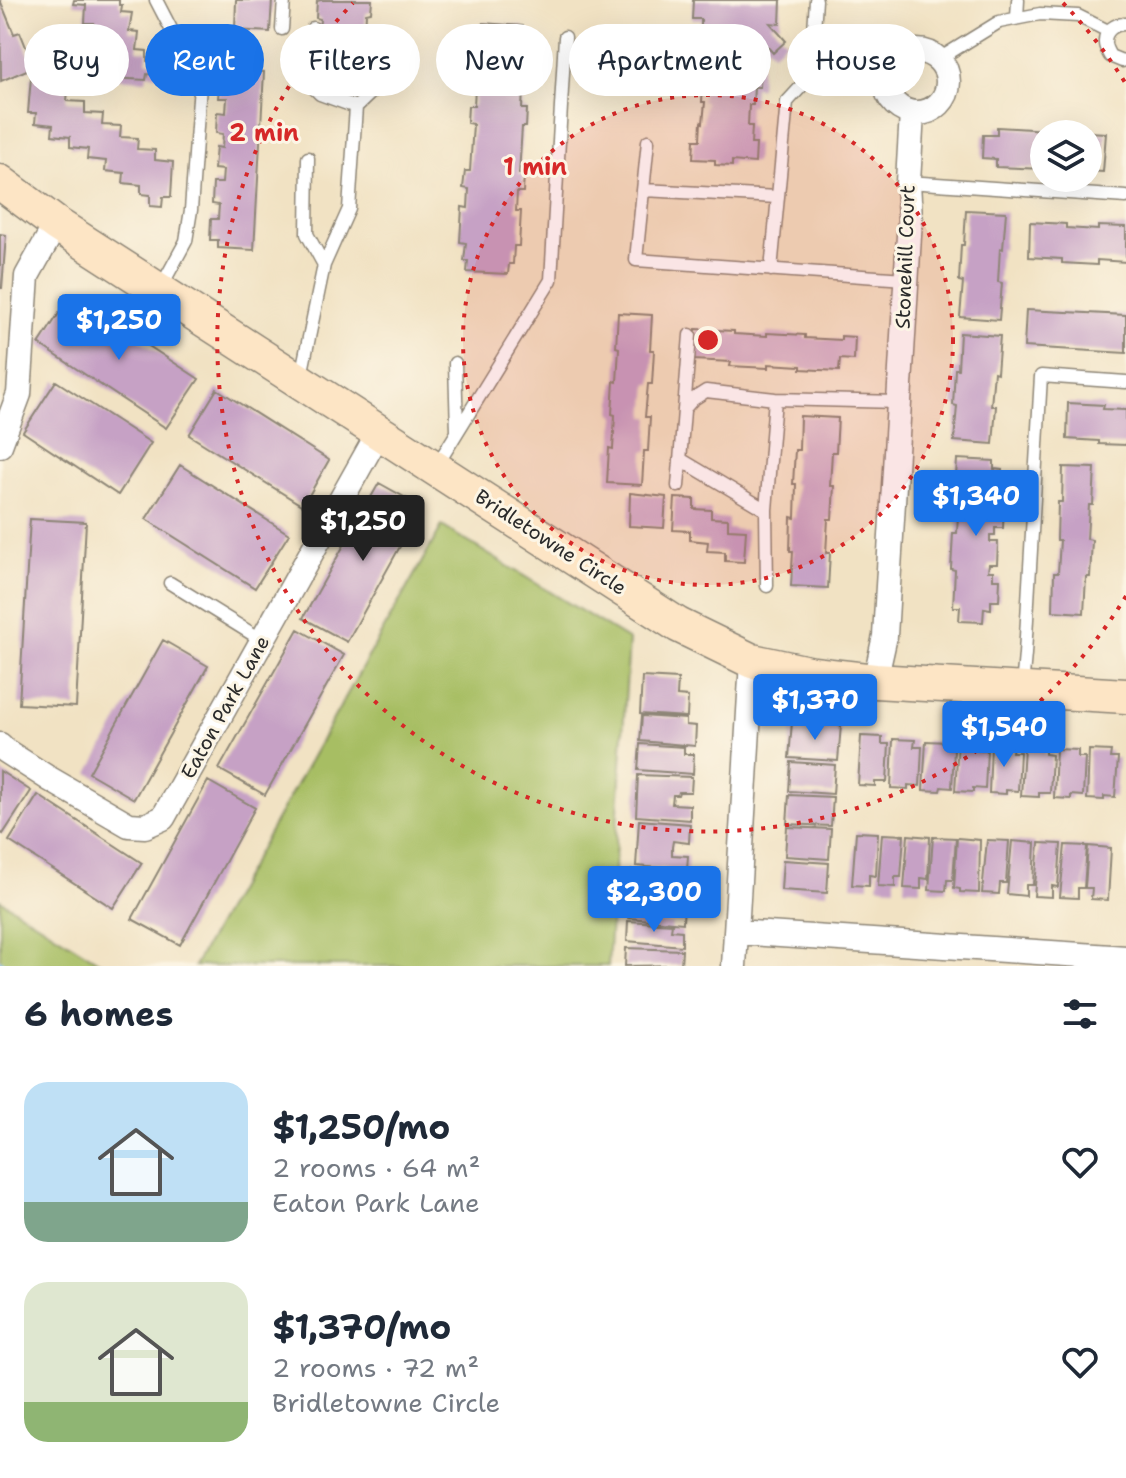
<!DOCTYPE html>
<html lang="en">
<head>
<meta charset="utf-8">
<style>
  body { margin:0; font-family:"Shantell Sans",sans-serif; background:#f2f2f3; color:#1f2937; height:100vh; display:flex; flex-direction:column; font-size:30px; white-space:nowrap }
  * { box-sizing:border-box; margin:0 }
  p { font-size:26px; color:#747a83 }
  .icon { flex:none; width:44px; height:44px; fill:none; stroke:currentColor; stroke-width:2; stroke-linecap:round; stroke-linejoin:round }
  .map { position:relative; height:966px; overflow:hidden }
  .drawer { display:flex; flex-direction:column; background:#fff; flex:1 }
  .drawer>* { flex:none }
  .hud { position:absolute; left:24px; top:24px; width:1078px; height:72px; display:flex; gap:16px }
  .fabs { position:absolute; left:1030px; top:120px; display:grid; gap:16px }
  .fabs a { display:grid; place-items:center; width:72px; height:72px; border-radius:50%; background:#fff; box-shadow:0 8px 32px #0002; font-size:40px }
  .price { position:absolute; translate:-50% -68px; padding:0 18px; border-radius:8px; background:#1a73e8; color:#fff; font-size:26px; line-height:52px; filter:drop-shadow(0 2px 4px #0008) }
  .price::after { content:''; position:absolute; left:50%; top:48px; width:24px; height:18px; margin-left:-12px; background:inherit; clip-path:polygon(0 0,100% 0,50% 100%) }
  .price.on { background:#222; color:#fff }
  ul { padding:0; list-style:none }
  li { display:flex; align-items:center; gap:24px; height:200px; padding:0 24px }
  li span { display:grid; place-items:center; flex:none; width:224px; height:160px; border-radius:24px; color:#555 }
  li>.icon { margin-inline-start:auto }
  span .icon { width:96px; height:96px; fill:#fffc; stroke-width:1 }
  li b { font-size:34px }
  h2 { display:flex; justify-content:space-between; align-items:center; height:96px; padding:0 24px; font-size:34px }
  .chip { padding:0 28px; border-radius:36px; background:#fff; box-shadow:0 8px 32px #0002; font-size:28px; line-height:72px }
  .chip.on { background:#1a73e8; color:#fff }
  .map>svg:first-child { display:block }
  .green { fill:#a7be63; stroke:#697447; stroke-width:2 }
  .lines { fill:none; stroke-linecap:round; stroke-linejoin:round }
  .stream { stroke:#7bbbef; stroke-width:6 }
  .building { fill:#c6a1c5 }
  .lane-casing { stroke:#8e8677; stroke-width:15 }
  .street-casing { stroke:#8e8677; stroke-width:27 }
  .secondary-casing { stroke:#8e8677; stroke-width:37 }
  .lane { stroke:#fff; stroke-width:12 }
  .street { stroke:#fff; stroke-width:24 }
  .secondary { stroke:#fde5c5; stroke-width:34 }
  .ring { fill:none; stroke:#d62828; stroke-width:4; stroke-dasharray:4 8 }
  .labels { text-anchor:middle; stroke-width:6; stroke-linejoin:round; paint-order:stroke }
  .street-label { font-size:20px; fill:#2b2b2b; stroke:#fcf5e5 }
  .centre { fill:#d62828; stroke:#fcf5e5; stroke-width:4 }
  .ring-label { font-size:24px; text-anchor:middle; font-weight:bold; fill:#d62828; stroke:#fcf5e5; stroke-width:6; stroke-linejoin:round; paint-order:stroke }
</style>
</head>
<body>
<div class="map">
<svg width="1126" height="966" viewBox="0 0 1126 966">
  <rect width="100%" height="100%" fill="#fcf5e5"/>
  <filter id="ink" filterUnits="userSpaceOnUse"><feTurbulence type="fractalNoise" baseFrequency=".0125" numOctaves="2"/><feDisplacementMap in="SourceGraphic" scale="16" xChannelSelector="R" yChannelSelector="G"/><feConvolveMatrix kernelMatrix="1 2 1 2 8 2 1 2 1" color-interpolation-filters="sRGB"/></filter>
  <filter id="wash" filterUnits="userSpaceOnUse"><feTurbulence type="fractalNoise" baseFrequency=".006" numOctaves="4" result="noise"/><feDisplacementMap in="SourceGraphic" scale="32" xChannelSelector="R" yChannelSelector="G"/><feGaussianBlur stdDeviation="1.8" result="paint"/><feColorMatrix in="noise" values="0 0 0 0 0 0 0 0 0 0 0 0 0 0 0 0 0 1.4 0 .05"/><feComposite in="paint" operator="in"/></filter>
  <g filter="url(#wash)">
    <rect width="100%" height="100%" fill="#f1e2c3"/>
    <path class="green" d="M442 526 629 640 608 966H194Z
      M0 900 106 966H0Z"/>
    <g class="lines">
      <path class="stream" d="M0 963 4 966"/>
    </g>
    <g id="blocks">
      <path class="building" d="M0 0 14 34 20 32 34 67 1 81Z
        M74 0H119V5H122L121 12 132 13 129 31 139 32 137 50 147 51V61L158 62 157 75 147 74 146 80 111 78 112 61 101 60 102 42 93 41 94 23H85L86 5 73 4Z
        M236 0H272L270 32 235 30Z
        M321 0H372L371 12 366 13 365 34 369 35 368 53H364L362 80 336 78V82L316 80 320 19 316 18 317 1Z
        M693 0H781L780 24 770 23 786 41 773 53 757 35 756 50 762 51 760 87H754L753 105H749L748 126H752L751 144H756L755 163 732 161V166L715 165V160L693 159 694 140H700L701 122 703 123 705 102H702L703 84H698L700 47H706L707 30 701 29V19H692Z
        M483 23 523 26V36H526L525 55H531L529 90H523L522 109H527L526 127H522L519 174H524L523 192H517L516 211H521L519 246H514L513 264H509L508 274 467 272 468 261H464L466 243 460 242 462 207 468 208 469 189 463 188 465 171H470L473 124 467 123 468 106H474L475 87H470L472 51H478L479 33 482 34Z
        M229 70 264 72 254 250 218 248V240H210L211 219H218L219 205 212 204 213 183H222L223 170 214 169 216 147 222 148 223 134 216 133 217 112 226 113 227 98H218L220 77 228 78Z
        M31 77 50 79V89L68 90 67 101 85 102V113L103 114 102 125 121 126 120 137 138 138 137 149 155 150V160L173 162 171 197H163L162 207 150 206V195L141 194V185L123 183 124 173 105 171 106 161 87 159 88 149 70 147V137L52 135 53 125 35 123 36 113H28Z
        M997 127 1078 132V134H1044V169L996 167V159L982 158 983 135H997Z
        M1088 132 1106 133 1103 172 1088 171Z
        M966 210 1006 212 1003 249 1000 248 998 282 1002 283 999 320 960 317 963 282 959 281 961 245H964Z
        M1030 222 1066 224V228L1098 230V226L1126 227V262L1097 260V265L1062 263V259L1029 257Z
        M0 234 6 235 2 288H0Z
        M71 295 199 379 166 428 39 344Z
        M1026 310 1126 315V353L1024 347Z
        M618 313 652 315 650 350H654L652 384H648L645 417H650L648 451H644L642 485 607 483 609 448 613 449 615 415 612 414 614 381 617 382 619 348 616 347Z
        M696 329 734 331V334L767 336V333L805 335V338L841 340V336L855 337 854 360 840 359 839 371 801 369V366L768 364V368L730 366 731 362 694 360Z
        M960 333 1000 336 997 373 994 372 991 406H996L993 444 954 441 957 406 953 405 955 369H958Z
        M56 381 151 443 118 495 23 432Z
        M217 389 329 460 303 506 189 435Z
        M1068 403 1104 405 1103 409 1126 410V445L1099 444V441L1067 439Z
        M800 416 838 418 836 452H832L830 486H834L832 519H828L826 553H830L828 588 791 586 793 551H790L791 517 795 518 796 484H793L795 450H799Z
        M957 459 994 461V469L1002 470 1001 491H993L992 498H997V506H1004L1003 528H995V535H990V542H998L997 564H989L988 571H993V579H1000L999 601H991V609L984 608 983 622 959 621 960 607H953L955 570 951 569 953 533H957L959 497H955Z
        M180 465 289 534 255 588 146 519Z
        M1063 467 1095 468 1093 505H1089L1087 539 1092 540 1090 577H1086L1084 613 1053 611 1054 573H1058L1060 540H1057L1058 502H1062Z
        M379 483 422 507 347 642 303 618Z
        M630 493 666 497 664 528 629 526Z
        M675 498 694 499V509L711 510V518L728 519V529L746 530 744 562 725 561V552L707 551 708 542 690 540V531L673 530Z
        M30 519 86 522 76 707 19 704Z
        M298 629 344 655 265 795 219 769Z
        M163 640 208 666 134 799 89 773Z
        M642 677 678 679 677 696 688 697 687 717 640 714Z
        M642 716 686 719V725L696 726 695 746 640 741Z
        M792 722 841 725 838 761 789 758Z
        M861 736 882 737V744H889L887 782H875V786L858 785Z
        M893 739 915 740 914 747H922L920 786 908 785V789L891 788Z
        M926 741 947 742V748L954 749 952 788 941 787 940 791 923 790Z
        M958 742 980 743 979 750H987L985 789 973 788V792L955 791Z
        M640 744 684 747V754H694L693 774 638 770Z
        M991 744 1013 746 1012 752H1020L1018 791 1006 790V794L989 793Z
        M1024 747 1045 748V754L1052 755 1050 793H1039V797L1021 796Z
        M1056 749 1078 750V757H1085L1083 796 1071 795V799L1054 798Z
        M1089 750 1111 751 1110 758H1118L1115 797 1104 796V800L1087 799Z
        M791 762 835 765 833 794 789 791Z
        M0 771 31 791 3 834 0 832Z
        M638 775 692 777 691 792H679L678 795H673L672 804 690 805V820L636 816Z
        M208 781 255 808 180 945 132 919Z
        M38 795 142 863 113 908 9 841Z
        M789 795 833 797 831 826 787 824Z
        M639 820 690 824 689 843 673 841 672 847V855L688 856 687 870 636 866Z
        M787 827 831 829 829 859 785 856Z
        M856 832 878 833 876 876 869 875V886L852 885Z
        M882 834 904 835 901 877H895V887L878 886Z
        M908 835 930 837 928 879 921 878V889L904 888Z
        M933 837 956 838 953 880H947L946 891 929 890Z
        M957 838 980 840 979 893 960 892V889L954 888Z
        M987 840 1009 841 1006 883H1000L999 894 982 893Z
        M1012 841 1035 843 1033 885H1026V896L1007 894Z
        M1039 843 1061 844 1058 887 1052 886V897L1034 896Z
        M1065 845 1087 846 1084 888H1078V898L1060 897Z
        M1088 846 1111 848 1108 900 1091 899 1092 888H1085Z
        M783 860 829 863 827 893 781 890Z
        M632 870 675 872V879L686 880 685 895 630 890Z
        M630 893 675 896 674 903H684L683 923 629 918Z
        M628 921 672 924 671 930 682 931V946L627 941Z
        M626 948 682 950 681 965 625 966Z"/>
    </g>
  </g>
  <g filter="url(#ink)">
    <use href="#blocks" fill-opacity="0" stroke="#8e8677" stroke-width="2"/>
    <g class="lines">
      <defs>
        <path id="lane" d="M156 0 200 85 191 210 186 241 161 287
          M1017 18 1018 0
          M1126 24C1115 23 1104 31 1105 43 1105 48 1108 52 1110 56L1122 61 1126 60
          M313 28 314 41 311 85 320 94 356 107
          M282 29 284 0
          M939 59 999 22 1040 14 1078 16 1108 31
          M811 76 886 75
          M648 141 636 260 905 279
          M308 158 307 234 324 265
          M908 182 1126 197
          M643 190 778 197
          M771 270 787 102 811 76 816 0
          M455 363 457 431
          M301 376 324 265 349 209 356 107 375 89 380 76
          M684 409 692 400 706 391 775 399 898 402
          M680 459 766 510
          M437 465 551 280 565 37
          M678 486 690 335
          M170 583 262 640
          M767 586 766 510 775 399
          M1022 687 1025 654 1041 376 1126 382"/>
        <path id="street" d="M886 82a31 31 0 1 1 62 0a31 31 0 1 1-62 0Z
          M0 445 19 394 27 276 56 224
          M875 681 885 636 910 219 908 182 912 113
          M0 745 6 751 48 778 129 825 145 826 163 818 379 432
          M736 932 1126 958
          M734 966 752 661"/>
        <path id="secondary" d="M0 182 56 224 678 625 752 661 813 674 875 681 1126 696"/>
      </defs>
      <use href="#lane" class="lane-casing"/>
      <use href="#street" class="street-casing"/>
      <use href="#secondary" class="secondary-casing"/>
      <use href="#lane" class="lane"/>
      <use href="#street" class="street"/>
      <use href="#secondary" class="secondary"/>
    </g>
  </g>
  <circle cx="708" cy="340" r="245" fill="#d62828" fill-opacity=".12"/>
  <g class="ring">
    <circle cx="708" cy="340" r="245"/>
    <path d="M1126 596A490 490 0 1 1 353 3M1063 3A490 490 0 0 1 1126 84"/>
  </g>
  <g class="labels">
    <g class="street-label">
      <text transform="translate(905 257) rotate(-88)" y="7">Stonehill Court</text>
      <text transform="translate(551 542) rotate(33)" y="7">Bridletowne Circle</text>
      <text transform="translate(225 707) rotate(-61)" y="7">Eaton Park Lane</text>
    </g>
  </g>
  <circle cx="708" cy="340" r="12" class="centre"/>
  <g class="ring-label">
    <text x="264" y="141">2 min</text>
    <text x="535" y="175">1 min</text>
  </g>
</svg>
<div class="fabs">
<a><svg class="icon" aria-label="layers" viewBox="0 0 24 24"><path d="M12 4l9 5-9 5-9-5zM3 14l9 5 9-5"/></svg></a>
</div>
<b class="price" style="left:119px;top:362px">$1,250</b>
<b class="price" style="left:976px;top:538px">$1,340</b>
<b class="price on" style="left:363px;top:563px">$1,250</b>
<b class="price" style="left:815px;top:742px">$1,370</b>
<b class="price" style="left:1004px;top:769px">$1,540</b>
<b class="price" style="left:654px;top:934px">$2,300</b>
<div class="hud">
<a class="chip">Buy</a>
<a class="chip on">Rent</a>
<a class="chip">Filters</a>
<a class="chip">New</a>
<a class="chip">Apartment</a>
<a class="chip">House</a>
</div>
</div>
<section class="drawer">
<h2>6 homes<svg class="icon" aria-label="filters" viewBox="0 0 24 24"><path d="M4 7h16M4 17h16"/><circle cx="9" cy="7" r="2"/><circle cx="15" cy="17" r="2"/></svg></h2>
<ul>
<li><span style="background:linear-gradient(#bfe0f5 75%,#7fa58c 0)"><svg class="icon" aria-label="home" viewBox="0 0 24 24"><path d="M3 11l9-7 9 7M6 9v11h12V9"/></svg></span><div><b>$1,250/mo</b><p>2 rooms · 64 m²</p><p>Eaton Park Lane</p></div><svg class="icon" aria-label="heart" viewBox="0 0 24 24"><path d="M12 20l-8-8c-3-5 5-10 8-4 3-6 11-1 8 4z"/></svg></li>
<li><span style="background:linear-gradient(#dfe7d0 75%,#8fb573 0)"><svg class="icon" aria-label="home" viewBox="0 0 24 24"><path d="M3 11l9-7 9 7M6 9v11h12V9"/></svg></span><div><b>$1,370/mo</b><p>2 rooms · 72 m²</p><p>Bridletowne Circle</p></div><svg class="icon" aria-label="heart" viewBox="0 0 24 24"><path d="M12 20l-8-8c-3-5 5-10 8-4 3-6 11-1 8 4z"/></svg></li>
</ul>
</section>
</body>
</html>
